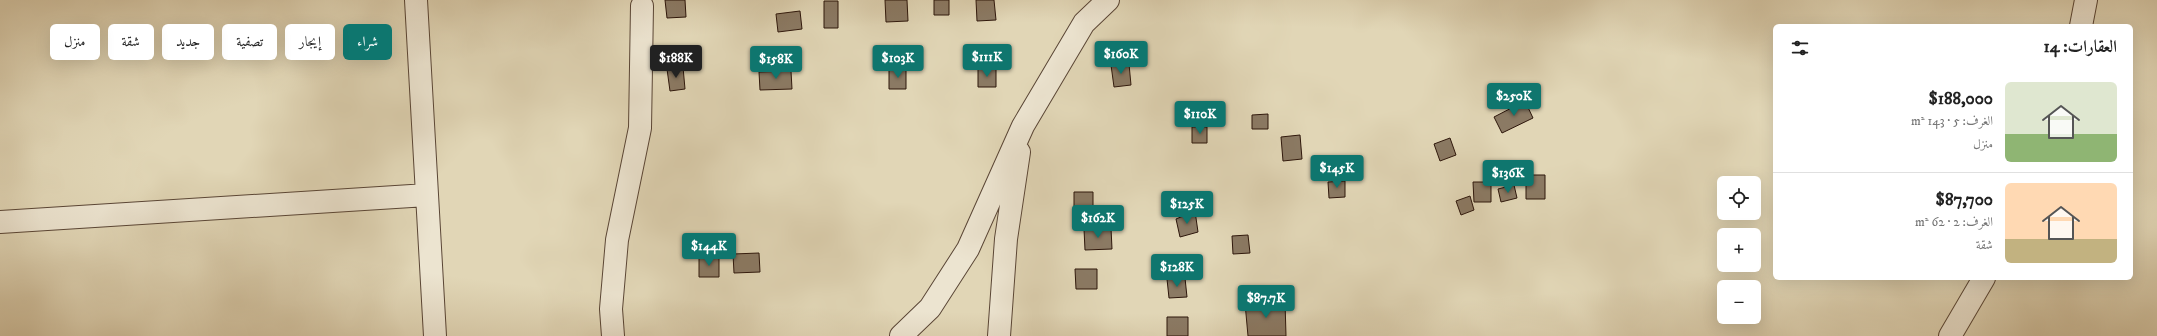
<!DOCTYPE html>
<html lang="ar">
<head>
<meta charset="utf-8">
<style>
  body { margin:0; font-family:"IM FELL DW Pica",Amiri,serif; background:#f2f2f2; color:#222; direction:rtl; height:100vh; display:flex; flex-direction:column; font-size:15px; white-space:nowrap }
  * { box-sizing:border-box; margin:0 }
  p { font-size:13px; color:#767676 }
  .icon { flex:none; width:22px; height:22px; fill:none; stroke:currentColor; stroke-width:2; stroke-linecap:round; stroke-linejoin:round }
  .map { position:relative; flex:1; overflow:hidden; direction:ltr }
  .side { position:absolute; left:1773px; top:24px; width:360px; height:256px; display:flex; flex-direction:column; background:#fff; border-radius:6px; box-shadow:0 4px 16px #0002; direction:rtl }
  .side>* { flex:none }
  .top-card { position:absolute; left:12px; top:24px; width:380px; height:36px; direction:rtl; display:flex; gap:8px }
  .buttons { position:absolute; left:1717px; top:176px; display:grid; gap:8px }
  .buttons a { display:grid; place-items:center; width:44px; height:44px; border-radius:6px; background:#fff; box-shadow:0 4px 16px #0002; font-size:20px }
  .price { position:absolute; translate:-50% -34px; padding:0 9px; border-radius:4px; background:#0f766e; color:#fff; font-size:13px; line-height:26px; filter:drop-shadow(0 1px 2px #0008) }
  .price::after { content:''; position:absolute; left:50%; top:24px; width:12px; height:9px; margin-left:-6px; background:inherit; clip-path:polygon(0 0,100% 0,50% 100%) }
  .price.active { background:#222; color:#fff }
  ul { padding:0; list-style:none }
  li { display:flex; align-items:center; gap:12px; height:100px; padding:0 16px }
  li+li { border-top:1px solid #e0e0e0 }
  li span { display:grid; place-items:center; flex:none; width:112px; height:80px; border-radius:6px; color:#555 }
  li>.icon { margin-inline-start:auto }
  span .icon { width:48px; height:48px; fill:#fffc; stroke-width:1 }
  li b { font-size:17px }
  h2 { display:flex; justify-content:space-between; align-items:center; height:48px; padding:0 16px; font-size:17px }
  .tag { padding:0 14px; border-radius:6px; background:#fff; box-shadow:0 4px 16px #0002; font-size:14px; line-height:36px }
  .tag.active { background:#0f766e; color:#fff }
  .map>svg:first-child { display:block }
  .building { fill:#8b7a64; stroke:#2d160b }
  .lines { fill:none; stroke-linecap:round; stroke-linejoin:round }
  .minor-casing { stroke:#5a4636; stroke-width:24 }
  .minor { stroke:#ece4d0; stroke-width:22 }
</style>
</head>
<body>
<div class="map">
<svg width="2157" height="336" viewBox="0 0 2157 336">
  <rect width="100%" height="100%" fill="#e1d6b6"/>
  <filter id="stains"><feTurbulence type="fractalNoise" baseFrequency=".005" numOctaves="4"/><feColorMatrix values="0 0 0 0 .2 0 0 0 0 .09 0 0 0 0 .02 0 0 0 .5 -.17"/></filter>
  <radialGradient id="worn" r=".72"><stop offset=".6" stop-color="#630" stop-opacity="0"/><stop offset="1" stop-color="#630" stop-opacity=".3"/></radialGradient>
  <path class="building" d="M665 0H685L686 17 667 18Z
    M885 0H907L908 21 886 22Z
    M934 0H949V15H934Z
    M976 0H994L996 20 977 21Z
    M824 1H838V28H824Z
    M800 11 802 29 778 32 776 14Z
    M1129 64 1131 85 1114 87 1111 65Z
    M683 67 685 89 670 91 667 69Z
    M889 69H906V89H889Z
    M978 69H996V87H978Z
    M791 71 792 89 760 90 759 72Z
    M1525 101 1533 118 1502 133 1494 117Z
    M1268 114V129H1252V115Z
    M1192 127H1207V143H1192Z
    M1300 135 1302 159 1283 161 1281 137Z
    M1450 138 1456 155 1440 161 1434 144Z
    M1526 175H1545V199H1526Z
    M1345 181V197L1329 198 1328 182Z
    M1473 182H1491V202H1474Z
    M1514 185 1517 198 1501 202 1498 189Z
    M1074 192H1093V209H1074Z
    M1470 196 1474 210 1461 215 1456 201Z
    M1195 211 1198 232 1180 237 1176 219Z
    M1111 228 1112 249 1085 250 1084 229Z
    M1248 235 1250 253 1233 254 1232 236Z
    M759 253 760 272 734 273 733 254Z
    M719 256V277H699V257Z
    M1075 269H1097V289H1076Z
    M1185 278 1187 297 1169 298 1167 279Z
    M1285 301 1286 336H1248L1245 303Z
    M1167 317H1188V336H1167Z"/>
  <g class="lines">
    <defs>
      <path id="minor" d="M416 0 435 336
        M2081 26 2086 0
        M0 222 427 195
        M613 336 611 309 617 240 640 128 642 6
        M901 336 930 308 968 249 1023 126 1084 23 1108 0
        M999 336 1006 239 1019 152
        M1950 336 1984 278"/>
    </defs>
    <use href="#minor" class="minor-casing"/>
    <use href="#minor" class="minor"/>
  </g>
  <rect width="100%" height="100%" filter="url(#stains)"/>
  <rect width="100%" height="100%" fill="url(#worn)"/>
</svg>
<div class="buttons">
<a><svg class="icon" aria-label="locate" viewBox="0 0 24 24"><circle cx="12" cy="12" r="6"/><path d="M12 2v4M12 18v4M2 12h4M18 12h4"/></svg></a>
<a>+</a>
<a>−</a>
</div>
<b class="price" style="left:1121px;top:75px">$160K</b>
<b class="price" style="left:987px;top:78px">$111K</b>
<b class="price active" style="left:676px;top:79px">$188K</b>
<b class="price" style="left:898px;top:79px">$103K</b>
<b class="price" style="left:776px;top:80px">$158K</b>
<b class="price" style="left:1514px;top:117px">$250K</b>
<b class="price" style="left:1200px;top:135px">$110K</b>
<b class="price" style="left:1337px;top:189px">$145K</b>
<b class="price" style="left:1508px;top:194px">$136K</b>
<b class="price" style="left:1187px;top:225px">$125K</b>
<b class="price" style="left:1098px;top:239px">$162K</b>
<b class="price" style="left:709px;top:267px">$144K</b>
<b class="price" style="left:1177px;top:288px">$128K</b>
<b class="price" style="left:1266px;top:319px">$87.7K</b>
<div class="top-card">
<a class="tag active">شراء</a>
<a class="tag">إيجار</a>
<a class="tag">تصفية</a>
<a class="tag">جديد</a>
<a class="tag">شقة</a>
<a class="tag">منزل</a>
</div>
<section class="side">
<h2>العقارات: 14<svg class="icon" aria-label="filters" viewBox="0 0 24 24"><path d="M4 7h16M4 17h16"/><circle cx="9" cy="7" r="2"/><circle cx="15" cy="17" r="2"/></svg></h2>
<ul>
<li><span style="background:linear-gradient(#dfe7d0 65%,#8fb573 0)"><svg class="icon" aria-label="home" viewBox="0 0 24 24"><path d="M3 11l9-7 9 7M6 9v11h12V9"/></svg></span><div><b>$188,000</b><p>الغرف: 5 · 143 m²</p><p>منزل</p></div></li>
<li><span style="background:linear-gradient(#ffd9b3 70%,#c2b280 0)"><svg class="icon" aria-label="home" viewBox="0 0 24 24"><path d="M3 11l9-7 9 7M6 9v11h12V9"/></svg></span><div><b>$87,700</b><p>الغرف: 2 · 62 m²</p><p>شقة</p></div></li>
</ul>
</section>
</div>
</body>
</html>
